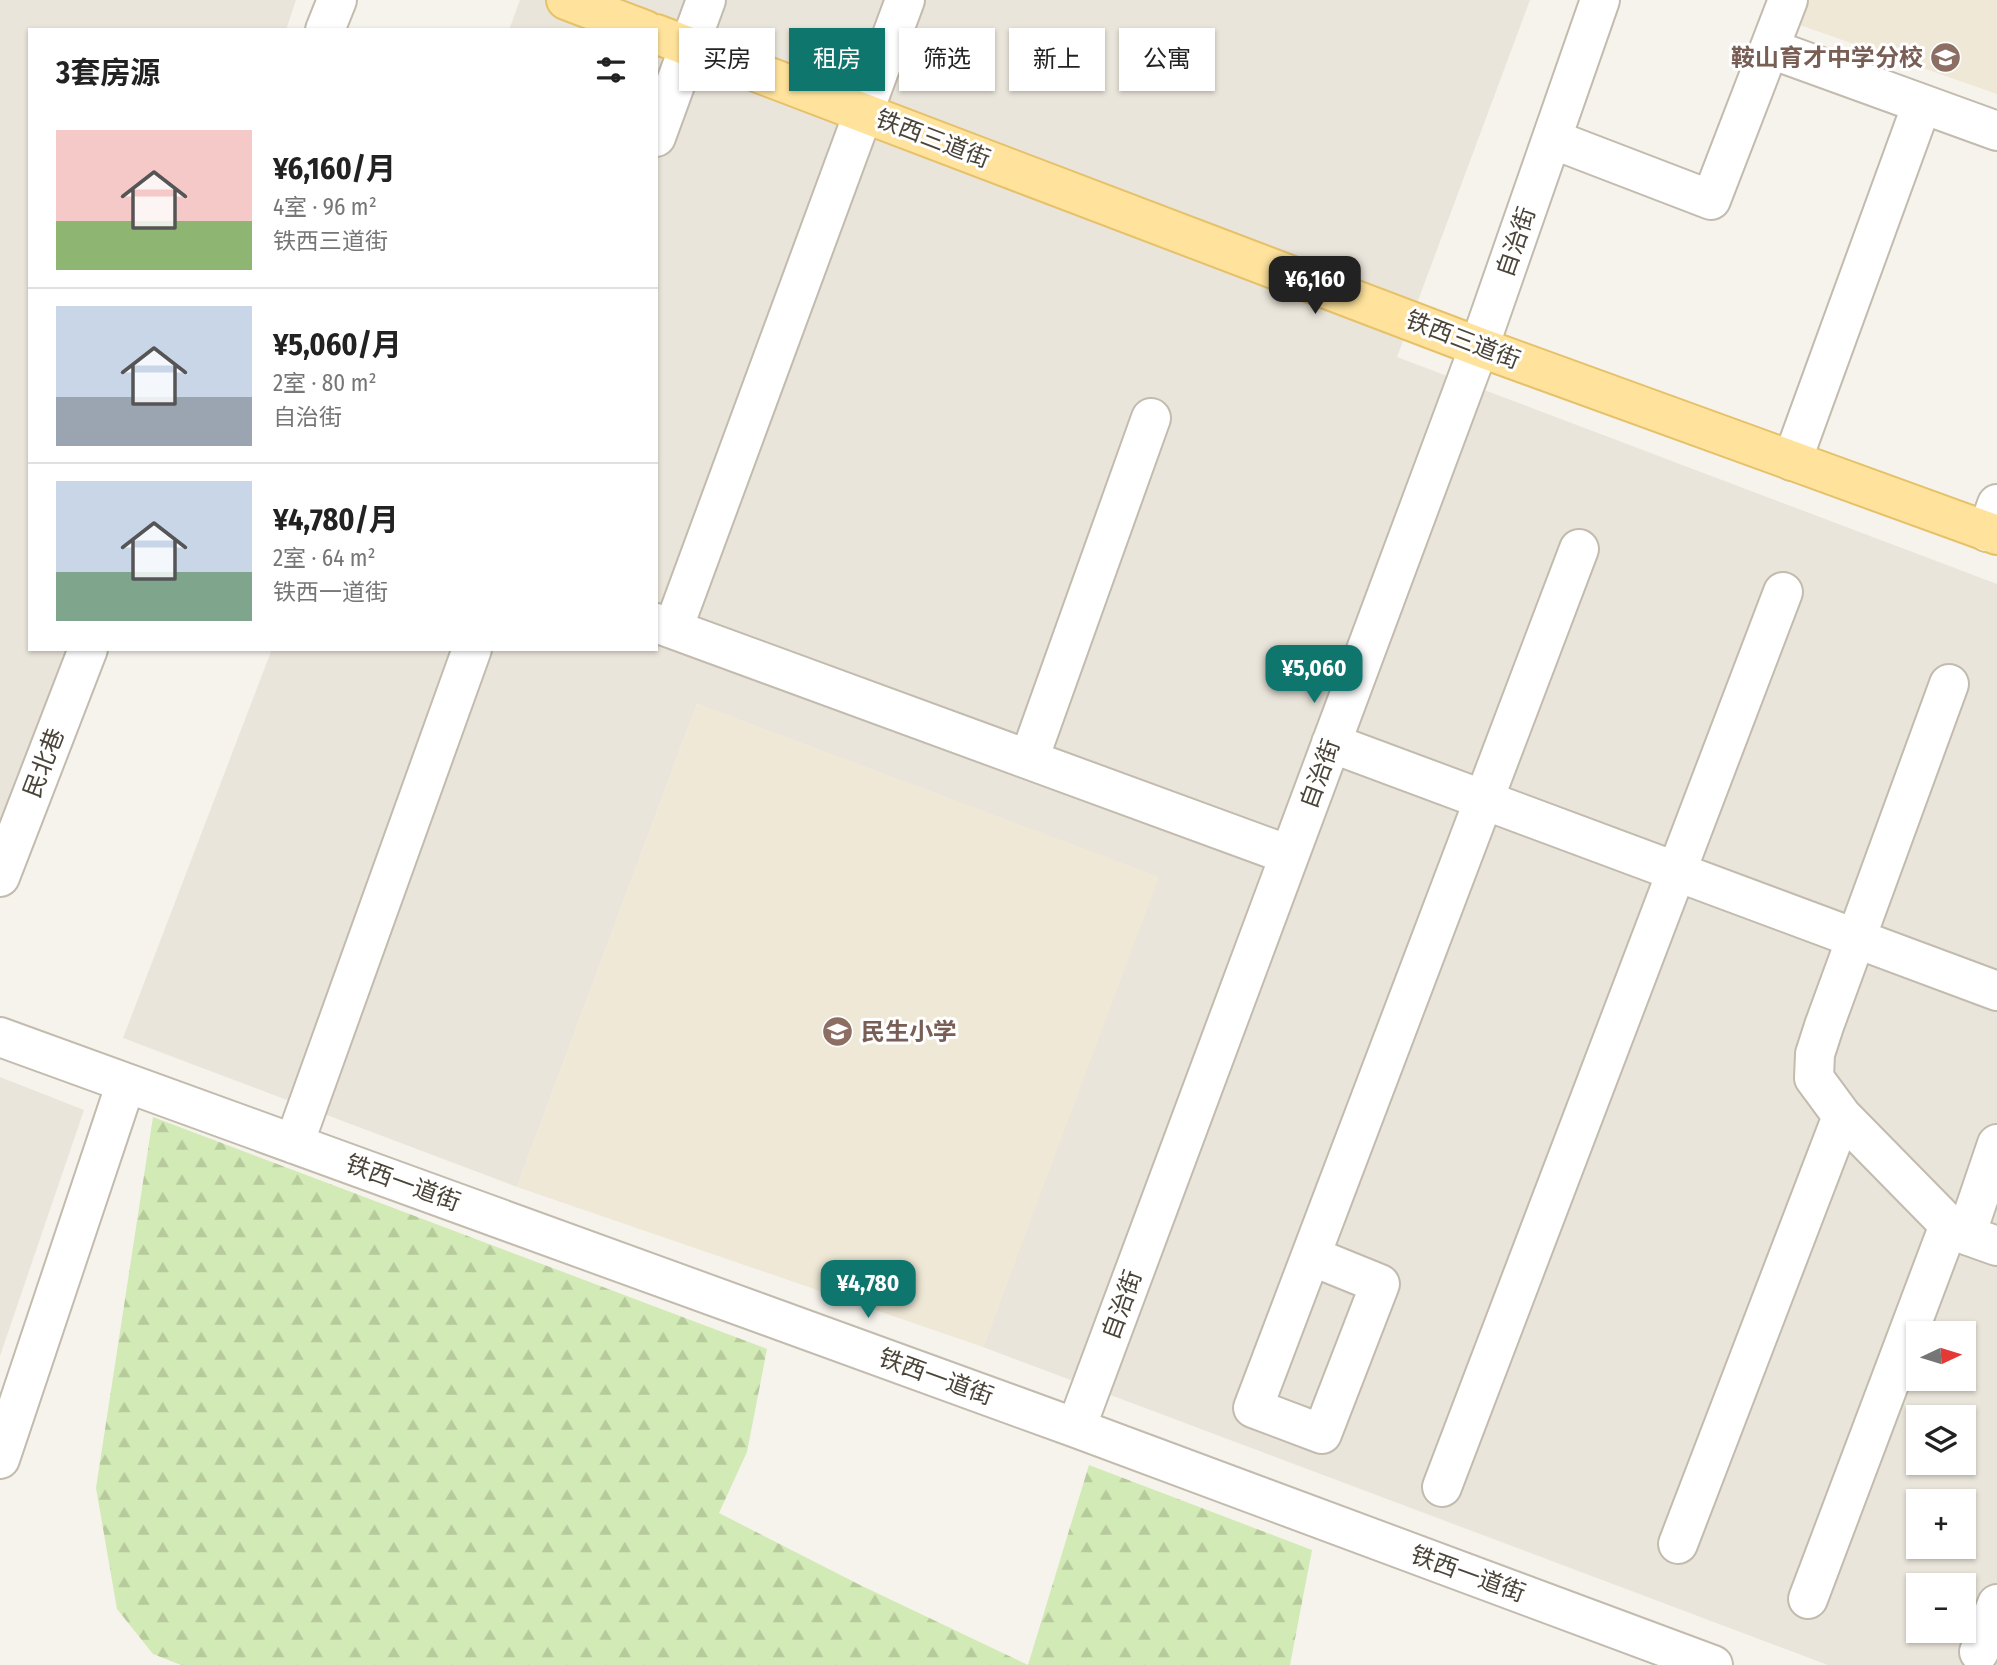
<!DOCTYPE html>
<html lang="zh">
<head>
<meta charset="utf-8">
<style>
  body { margin:0; font-family:"Fira Sans Condensed","Noto Sans SC",sans-serif; background:#f2f2f2; color:#222; height:100vh; display:flex; flex-direction:column; font-size:26px; white-space:nowrap }
  * { box-sizing:border-box; margin:0 }
  p { font-size:23px; color:#767676 }
  .icon { flex:none; width:38px; height:38px; fill:none; stroke:currentColor; stroke-width:2; stroke-linecap:round; stroke-linejoin:round }
  .map { position:relative; flex:1; overflow:hidden }
  .panel { position:absolute; left:28px; top:28px; width:630px; height:623px; display:flex; flex-direction:column; background:#fff; border-radius:0px; box-shadow:0 2px 5px #0004 }
  .panel>* { flex:none }
  .top-card { position:absolute; left:679px; top:28px; width:665px; height:63px; display:flex; gap:14px }
  .needle { width:46px; rotate:86deg }
  .fabs { position:absolute; left:1906px; top:1321px; display:grid; gap:14px }
  .fabs a { display:grid; place-items:center; width:70px; height:70px; border-radius:0px; background:#fff; box-shadow:0 2px 5px #0004; font-size:35px }
  .price { position:absolute; translate:-50% -60px; padding:0 16px; border-radius:14px; background:#0f766e; color:#fff; font-size:23px; line-height:46px; filter:drop-shadow(0 2px 4px #0008) }
  .price::after { content:''; position:absolute; left:50%; top:42px; width:21px; height:16px; margin-left:-10px; background:inherit; clip-path:polygon(0 0,100% 0,50% 100%) }
  .price.active { background:#222; color:#fff }
  ul { padding:0; list-style:none }
  li { display:flex; align-items:center; gap:21px; height:175px; padding:0 28px }
  li+li { border-top:2px solid #e0e0e0 }
  li span { display:grid; place-items:center; flex:none; width:196px; height:140px; border-radius:0px; color:#555 }
  li>.icon { margin-inline-start:auto }
  span .icon { width:84px; height:84px; fill:#fffc; stroke-width:1 }
  li b { font-size:30px }
  h2 { display:flex; justify-content:space-between; align-items:center; height:84px; padding:0 28px; font-size:30px }
  .pill { padding:0 24px; border-radius:0px; background:#fff; box-shadow:0 2px 5px #0004; font-size:24px; line-height:63px }
  .pill.active { background:#0f766e; color:#fff }
  .map>svg:first-child { display:block }
  .residential { fill:#eae5da; fill-rule:evenodd }
  .education { fill:#efe8d6 }
  .forest { fill:url(#forest-firs) }
  .lines { fill:none; stroke-linecap:round; stroke-linejoin:round }
  .minor-casing { stroke:#c2bbae; stroke-width:42 }
  .major-casing { stroke:#e6c16a; stroke-width:42 }
  .minor { stroke:#fff; stroke-width:38 }
  .major { stroke:#ffe39c; stroke-width:38 }
  .labels { text-anchor:middle; stroke-width:6; stroke-linejoin:round; paint-order:stroke }
  .education-label { font-size:24px; font-weight:bold; fill:#785e54; stroke:#fff; text-anchor:end }
  .street-label { font-size:24px; fill:#4b4439; stroke:#fff }
</style>
</head>
<body>
<div class="map">
<svg width="1997" height="1665" viewBox="0 0 1997 1665">
  <defs>
    <pattern id="forest-firs" width="22" height="20" patternUnits="userSpaceOnUse" patternTransform="scale(1.75)"><rect width="22" height="20" fill="#d2eab5"/><path d="M5 1l3.5 6h-7zM16 11l3.5 6h-7z" fill="#b6ca9c"/></pattern>
  </defs>
  <rect width="100%" height="100%" fill="#f6f3ec"/>
  <path class="residential" d="M0 0H296L286 30H30V649H72L0 858Z
    M520 0H1530L1397 357 1997 584V1665H1828L983 1347 1158 877 697 704 517 1187 123 1038 272 649H656V30H509ZM1918 1334H1964V1379H1918ZM1918 1418H1964V1463H1918ZM1918 1502H1964V1547H1918ZM1918 1586H1964V1631H1918Z
    M0 1077 84 1110 0 1356Z"/>
  <path class="education" d="M1799 0H1997V94L1791 22Z
    M697 704 1159 877 983 1347 517 1187Z"/>
  <path class="forest" d="M153 1117 767 1349 747 1452 719 1513 860 1585 1028 1665 1089 1465 1312 1550 1290 1665H181L153 1654 117 1609 96 1488Z"/>
  <g class="lines">
    <defs>
      <path id="minor" d="M325 30 337 0
        M1771 49 1997 131
        M656 137 706 0
        M1552 139 1711 200 1788 0
        M1792 461 1922 104
        M1987 532 1997 504
        M656 623 1289 855
        M673 629 905 0
        M1949 684 1824 1026 1815 1054 1814 1078 1842 1116 1949 1225 1966 1235 1997 1246
        M1331 743 1997 991
        M1029 759 1151 418
        M0 877 88 649
        M0 1037 1076 1428 1713 1665
        M294 1144 472 649
        M1966 1235 1997 1144
        M1311 1256 1380 1284 1322 1434 1253 1408 1579 549
        M1076 1428 1479 347 1600 0
        M0 1459 126 1083
        M1442 1487 1783 592
        M1678 1544 1842 1116
        M1808 1599 1949 1225
        M1979 1652 1997 1604"/>
      <path id="major" d="M566 0 645 30
        M656 34 1479 347 1997 535"/>
    </defs>
    <use href="#minor" class="minor-casing"/>
    <use href="#major" class="major-casing"/>
    <use href="#minor" class="minor"/>
    <use href="#major" class="major"/>
  </g>
  <defs>
    <symbol id="school-disc" viewBox="-11 -11 22 22"><circle r="9.5" fill="#8d6e63" stroke="#fff"/><path d="M0-5L7-2L0 1L-7-2ZM-4 1L0 2.5L4 1V4Q0 6-4 4Z" fill="#fff"/></symbol>
  </defs>
  <g fill-rule="evenodd">
    <use href="#school-disc" x="1928" y="40" width="35" height="35"/>
    <use href="#school-disc" x="820" y="1014" width="35" height="35"/>
  </g>
  <g class="labels">
    <g class="education-label">
      <text x="1923" y="66">鞍山育才中学分校</text>
      <text x="861" y="1040" text-anchor="start">民生小学</text>
    </g>
    <g class="street-label">
      <text transform="translate(933 139) rotate(21)" y="8">铁西三道街</text>
      <text transform="translate(1516 242) rotate(-71)" y="8">自治街</text>
      <text transform="translate(1463 340) rotate(21)" y="8">铁西三道街</text>
      <text transform="translate(44 763) rotate(-69)" y="8">民北巷</text>
      <text transform="translate(1320 774) rotate(-70)" y="8">自治街</text>
      <text transform="translate(403 1183) rotate(20)" y="8">铁西一道街</text>
      <text transform="translate(1122 1305) rotate(-70)" y="8">自治街</text>
      <text transform="translate(936 1377) rotate(20)" y="8">铁西一道街</text>
      <text transform="translate(1468 1574) rotate(20)" y="8">铁西一道街</text>
    </g>
  </g>
</svg>
<div class="fabs">
<a><svg class="needle" viewBox="-14 -14 28 28"><path d="M0-13l5 13h-10z" fill="#e53935"/><path d="M0 13l5-13h-10z" fill="#767676"/></svg></a>
<a><svg class="icon" aria-label="layers" viewBox="0 0 24 24"><path d="M12 4l9 5-9 5-9-5zM3 14l9 5 9-5"/></svg></a>
<a>+</a>
<a>−</a>
</div>
<b class="price active" style="left:1315px;top:316px">¥6,160</b>
<b class="price" style="left:1314px;top:705px">¥5,060</b>
<b class="price" style="left:868px;top:1320px">¥4,780</b>
<div class="top-card">
<a class="pill">买房</a>
<a class="pill active">租房</a>
<a class="pill">筛选</a>
<a class="pill">新上</a>
<a class="pill">公寓</a>
</div>
<section class="panel">
<h2>3套房源<svg class="icon" aria-label="filters" viewBox="0 0 24 24"><path d="M4 7h16M4 17h16"/><circle cx="9" cy="7" r="2"/><circle cx="15" cy="17" r="2"/></svg></h2>
<ul>
<li><span style="background:linear-gradient(#f6c9c9 65%,#8fb573 0)"><svg class="icon" aria-label="home" viewBox="0 0 24 24"><path d="M3 11l9-7 9 7M6 9v11h12V9"/></svg></span><div><b>¥6,160/月</b><p>4室 · 96 m²</p><p>铁西三道街</p></div></li>
<li><span style="background:linear-gradient(#c9d6e8 65%,#9aa5b1 0)"><svg class="icon" aria-label="home" viewBox="0 0 24 24"><path d="M3 11l9-7 9 7M6 9v11h12V9"/></svg></span><div><b>¥5,060/月</b><p>2室 · 80 m²</p><p>自治街</p></div></li>
<li><span style="background:linear-gradient(#c9d6e8 65%,#7fa58c 0)"><svg class="icon" aria-label="home" viewBox="0 0 24 24"><path d="M3 11l9-7 9 7M6 9v11h12V9"/></svg></span><div><b>¥4,780/月</b><p>2室 · 64 m²</p><p>铁西一道街</p></div></li>
</ul>
</section>
</div>
</body>
</html>
